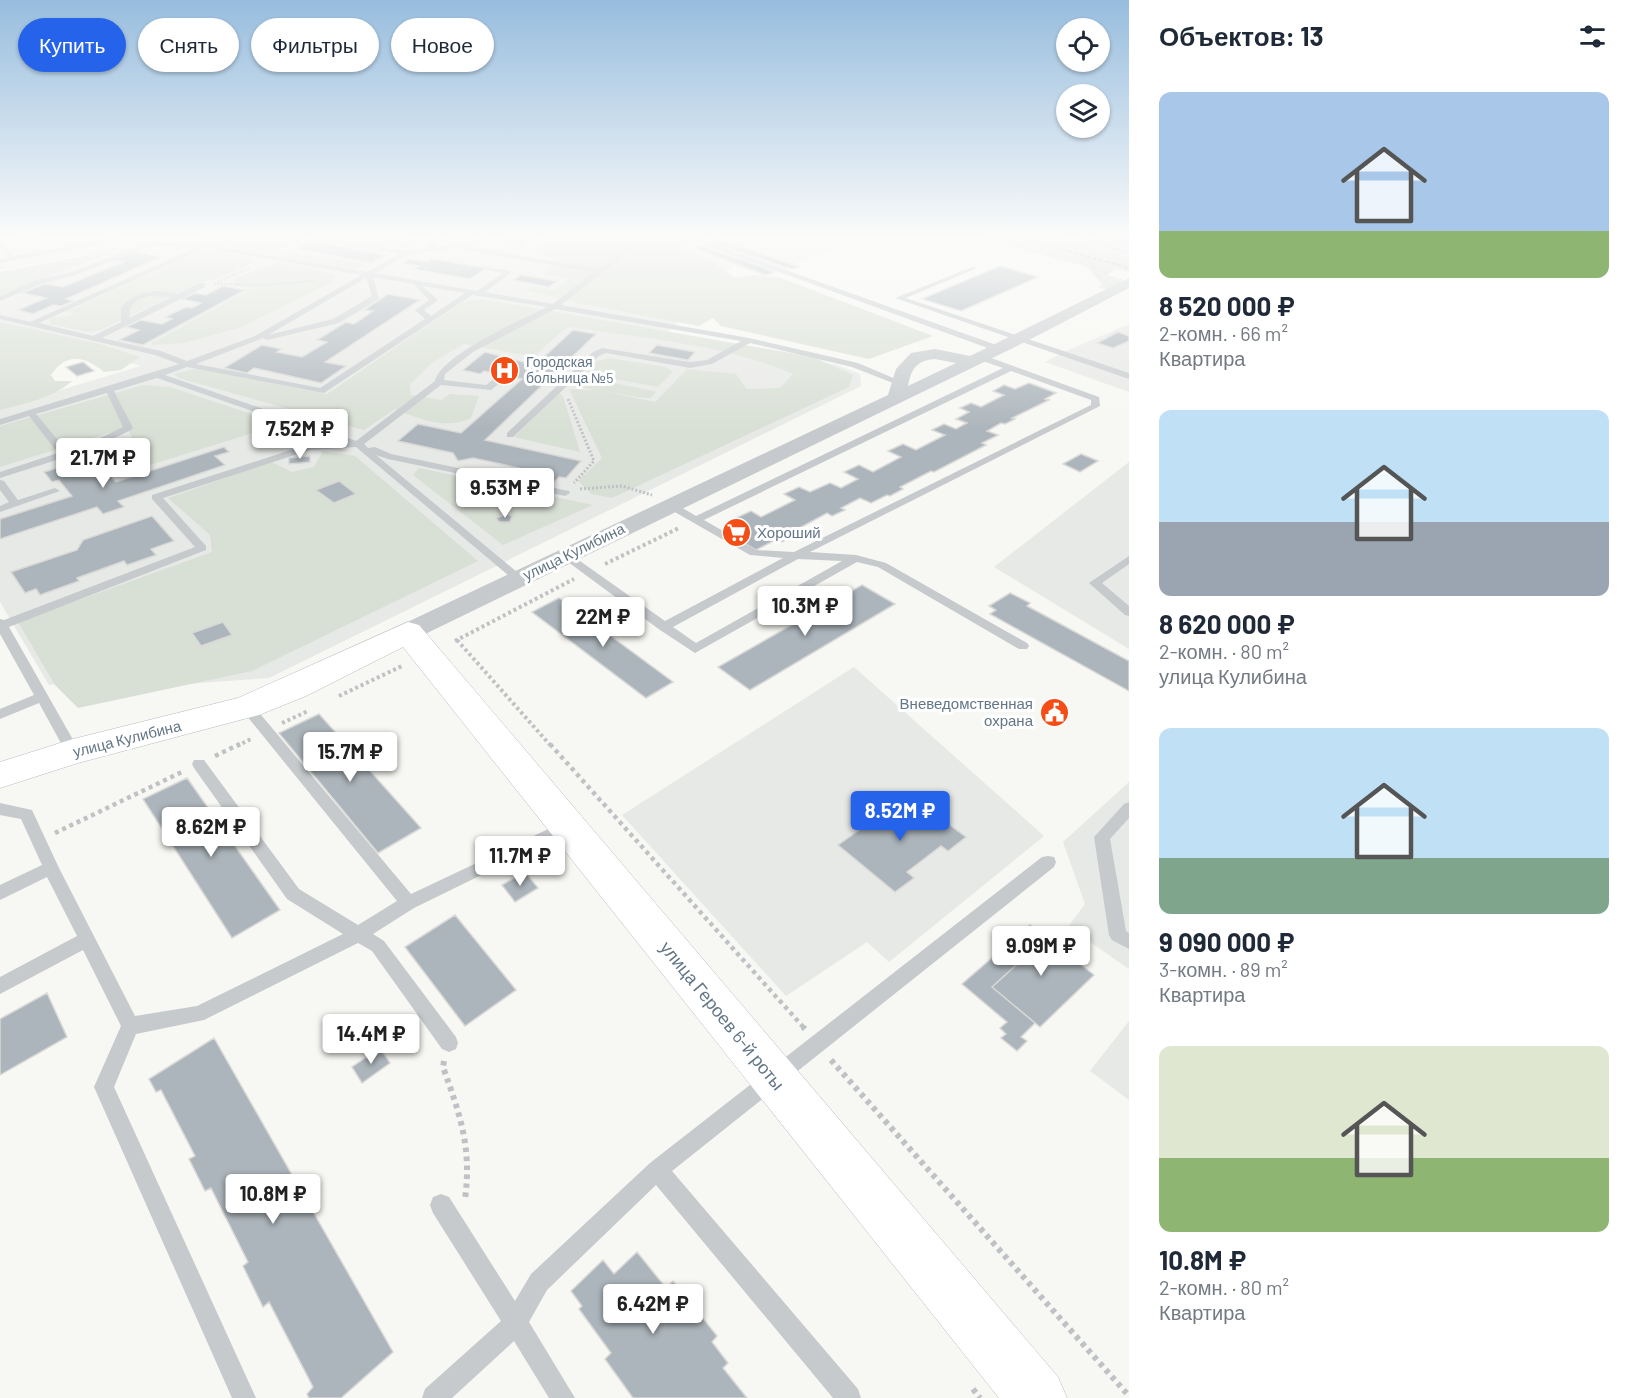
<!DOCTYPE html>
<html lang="ru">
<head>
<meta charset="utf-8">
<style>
  body { margin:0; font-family:Barlow,sans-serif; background:#f6f6f7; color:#1f2937; height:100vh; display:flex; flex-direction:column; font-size:22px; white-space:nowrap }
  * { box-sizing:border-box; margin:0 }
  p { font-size:20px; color:#747a83 }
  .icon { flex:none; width:33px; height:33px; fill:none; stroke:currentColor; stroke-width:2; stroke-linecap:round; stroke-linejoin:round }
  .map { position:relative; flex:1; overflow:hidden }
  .sheet { display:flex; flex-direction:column; background:#fff; width:510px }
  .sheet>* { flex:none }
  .hud { position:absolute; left:18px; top:18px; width:570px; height:54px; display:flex; gap:12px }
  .tools { position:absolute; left:1056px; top:18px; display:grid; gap:12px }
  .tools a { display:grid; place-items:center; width:54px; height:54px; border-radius:50%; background:#fff; box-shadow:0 2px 4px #0004; font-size:30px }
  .price { position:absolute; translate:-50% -51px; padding:0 14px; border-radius:6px; background:#fff; color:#222; font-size:20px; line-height:39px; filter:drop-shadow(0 2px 3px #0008) }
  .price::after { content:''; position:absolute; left:50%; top:36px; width:18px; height:14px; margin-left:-9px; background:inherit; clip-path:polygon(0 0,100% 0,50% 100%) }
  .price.on { background:#2563eb; color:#fff }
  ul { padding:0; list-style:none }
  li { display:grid; align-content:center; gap:12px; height:318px; padding:0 30px }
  li span { display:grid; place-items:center; height:186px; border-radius:12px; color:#555 }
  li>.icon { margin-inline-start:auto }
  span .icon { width:108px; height:108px; fill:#fffc; stroke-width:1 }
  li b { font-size:26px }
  h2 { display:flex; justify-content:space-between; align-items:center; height:72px; padding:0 30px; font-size:26px }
  .pill { padding:0 21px; border-radius:27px; background:#fff; box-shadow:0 2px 4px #0004; font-size:21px; line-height:54px }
  .pill.on { background:#2563eb; color:#fff }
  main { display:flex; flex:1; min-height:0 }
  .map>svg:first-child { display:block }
  .built { fill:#e7e9e6 }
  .green { fill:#d8dfd4 }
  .building { fill:#acb5bb; stroke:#d8d8d6; stroke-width:1.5 }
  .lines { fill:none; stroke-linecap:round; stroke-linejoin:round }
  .secondary-casing { stroke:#b8bdc2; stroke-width:1 }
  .path-far4 { stroke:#bfc2c4; stroke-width:2; stroke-dasharray:1.5 1.5; stroke-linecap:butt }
  .path-far3 { stroke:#bfc2c4; stroke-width:3; stroke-dasharray:2 2; stroke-linecap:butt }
  .path-far2 { stroke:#bfc2c4; stroke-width:4; stroke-dasharray:3 3; stroke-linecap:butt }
  .path-far1 { stroke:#bfc2c4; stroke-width:4.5; stroke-dasharray:4 4; stroke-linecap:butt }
  .path { stroke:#bfc2c4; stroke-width:6; stroke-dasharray:4.5 4.5; stroke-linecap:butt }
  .lane { fill:#c6cacd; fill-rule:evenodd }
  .street { fill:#c6cacd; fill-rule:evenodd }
  .secondary { fill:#fff; fill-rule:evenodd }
  .rail { stroke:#a6acb2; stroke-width:2; stroke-dasharray:4.5 2; stroke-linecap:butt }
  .labels { text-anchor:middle; stroke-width:6; stroke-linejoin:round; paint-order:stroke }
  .far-poi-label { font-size:14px; fill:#637687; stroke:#fff; text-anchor:start }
  .poi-label { font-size:15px; fill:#637687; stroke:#fff; text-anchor:start }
  .street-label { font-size:15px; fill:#637687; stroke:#fff }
  .near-street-label { font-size:18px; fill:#637687; stroke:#fff }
</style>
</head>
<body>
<main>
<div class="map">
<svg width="1129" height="1398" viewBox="0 0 1129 1398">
  <rect width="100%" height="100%" fill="#f7f7f3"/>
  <path class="built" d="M0 235H877L795 263 801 266 762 276 733 265 667 333 837 365 860 374 861 386 269 678 115 689 103 675 49 685 0 602V408L141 366 0 328V291L95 252 0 270Z
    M1052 235H1129V257Z
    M1129 324V392L1045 362 1064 352Z
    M1129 462V649L994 567Z
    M854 667 1044 836 889 962 867 942 786 996 622 815Z
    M1129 782V969L1068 927 1085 904 1063 842Z
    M1129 1021V1100L1090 1071Z"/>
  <path class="green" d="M210 235H306L305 238 270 254 198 241Z
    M325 235H411L406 237 408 241 419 244 404 248 325 238Z
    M653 235 662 239 658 235 711 237 683 245 670 243 714 263 736 278 753 275 781 278 933 336 869 359 721 326 713 318 699 326 578 303 526 290 535 287 556 290 568 279 544 274 558 260 533 253 551 236Z
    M970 235H1052L1129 257V272L1116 269 1107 275 1124 280 1108 290 1098 287 1102 284 1087 267Z
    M120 249 0 295V272Z
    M211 250 250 257 256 261 224 276 198 283 101 330 88 332 50 324V319C59 315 67 319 75 313L66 312 198 252Z
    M290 251 361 263 364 266 355 270 283 257Z
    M279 262 336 274 331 283 239 328 184 343 152 345V343L251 289 236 286 234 283 236 278Z
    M482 299 813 357 853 375 849 387 612 498 592 494 578 481 602 458 569 389 598 390 655 402 687 369 736 374 747 389 780 388 793 374C725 344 644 339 571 327L563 330 534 357 464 344 433 362 410 384 411 395 441 400 450 394 479 396 471 418C446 430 419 419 395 409L364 430 178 378 174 374 197 368 327 394 462 302Z
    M0 322 100 344 140 357 121 370 104 372C85 356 67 352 51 375L55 381H72C51 399 26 403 0 410Z
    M609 358 666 367 673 372 658 387 586 374 596 361Z
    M585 377 654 391 656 392 651 398H644L572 386Z
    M143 385 170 387 273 421 266 429 137 469 121 450 133 440 129 431 109 433 0 467V426Z
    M559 393 563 396 580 452 514 437Z
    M323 451 355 456 478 561 252 671 78 708 55 685 18 622 212 552 210 535 168 498 271 462 292 472 314 467Z
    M419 468 593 505 503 545 413 475Z"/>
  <path class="building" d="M18 235H60L22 241Z
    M455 235H482L470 242 449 239Z
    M514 235H537L521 246 502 243Z
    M1088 235H1129V248Z
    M715 238 799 267 791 269 707 241Z
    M310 242 326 243 386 255 372 263 296 249Z
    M701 246 760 266 774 272 766 275 694 248Z
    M133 252 161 257 66 299 74 301 61 306 53 305 33 314 18 310 46 298 22 293 44 284 63 287 123 262 114 260Z
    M409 259 427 262 432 259 487 268 470 279 413 269 419 266 402 263Z
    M1000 266 1038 277 961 311 922 299Z
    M521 275 557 281 549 287 513 280Z
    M223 286 245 290 143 345 119 340 139 330 126 327 141 320 162 324 172 319 165 317 186 307 192 308 201 303 182 299 195 293 206 295Z
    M388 294 420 300 325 362 346 366 321 383 254 368 247 373 224 368 262 345 281 349 277 352 302 357 327 342 317 340 346 322 354 324 373 311 364 310Z
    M573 330 596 334 485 440 581 461 566 478 559 477 552 484 540 481 546 474 473 458 458 461 453 453 398 441 418 424 461 433 522 379 484 371 480 374 463 370 485 352 535 365Z
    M1118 332 1129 336V341L1113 348 1097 343Z
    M657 345 695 352 688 360 649 353Z
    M83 362 94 371 77 376 66 367Z
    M1029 383 1056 393 1045 399 1049 400 1012 418 1015 419 1005 424 1001 423 987 431 998 435 982 443 986 445 934 472 931 471 900 487 903 489 890 496 887 495 871 503 860 498 841 508 845 510 832 516 827 513 790 533 794 535 782 542 777 539 756 550 728 534 745 525 734 519 751 511 761 517 795 500 784 494 799 487 810 492 830 483 841 488 858 479 844 472 859 465 873 472 901 457 888 451 903 444 916 450 945 435 932 430 944 424 956 429 967 423 956 419 969 412 960 408 971 403 981 407 1004 395 993 391 1004 385 1015 389Z
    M224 447 229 452 215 456 225 465 118 501 124 507 103 514 97 507 0 539V519L72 496 59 480 52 482 44 472 103 454 111 464 103 467 116 482Z
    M1081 454 1098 461 1080 472 1063 464Z
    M310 456V462L289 464V458Z
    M339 481 356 494 334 503 316 490Z
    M507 514 512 516 510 522H499L496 518Z
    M152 516 174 541 151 549 156 555 127 565 124 561 77 578 79 581 40 595 36 589 25 593 11 572 77 550 83 540Z
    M862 585 895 604 750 690 718 667Z
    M1010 593 1030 603 1027 606 1129 661V691L990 614 996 610 989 606Z
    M559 598 673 682 646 698 532 612Z
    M223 622 232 635 201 646 192 633Z
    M319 714 421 828 378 853 279 733Z
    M187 778 280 910 232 938 143 799Z
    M909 795 966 837 948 851 941 846 907 872 914 878 895 892 838 845Z
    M525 872 538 888 515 902 502 885Z
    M455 915 516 990 465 1026 405 947Z
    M1030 925 1094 975 1040 1027 992 987 1025 957 1008 944Z
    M1008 944 1025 957 992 987 1035 1023 1021 1037 1027 1041 1017 1051 1001 1038 1006 1034 1000 1028 1007 1022 962 984Z
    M47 993 67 1037 0 1075V1019Z
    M214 1038 393 1352 341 1398H309L307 1394 313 1387 269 1302 263 1307 243 1266 248 1262 211 1188 205 1191 189 1159 195 1156 161 1090 156 1092 149 1079Z
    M380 1048 390 1063 362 1083 352 1067Z
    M637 1252 666 1288 673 1281 717 1336 712 1342 728 1363 723 1368 747 1398H633L605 1359 611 1353 579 1309 582 1306 571 1291 603 1260 614 1274Z"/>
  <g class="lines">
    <defs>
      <path id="secondary" d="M408 622 419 625 1058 1377 1067 1398H999L403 647 306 696 259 715 78 763 0 788V762L73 739 238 698Z"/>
    </defs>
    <use href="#secondary" class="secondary-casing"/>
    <path class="path-far4" d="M1027 235 1056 243
      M1086 256 1091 261 1090 264 1108 274
      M1090 264 1102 279
      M218 282 249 268
      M215 284 262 285 315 281"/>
    <path class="path-far3" d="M568 399 594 461 574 483
      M580 489 622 486 652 495"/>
    <path class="path-far2" d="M605 564 679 528
      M457 640 551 746
      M455 641 574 579
      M339 696 402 666
      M282 723 308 711
      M237 746 251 739"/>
    <path class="path-far1" d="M550 744 805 1029
      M215 756 240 744
      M55 833 184 771"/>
    <path class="path" d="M803 1027 805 1029
      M831 1060 1129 1396
      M444 1061 443 1067C460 1115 472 1147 465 1199
      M973 1389 980 1398"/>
    <path class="lane" d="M132 235H145L0 263V259L8 258 0 246V239L14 256Z
      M433 235H439L434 247 478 241 489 235H496L482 244 469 247 599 269 643 235H650L561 305 749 338 858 363 905 383 898 385 852 367 750 343 712 364 690 368 606 353 599 356 513 437H507V433L593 352 602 348 690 362 707 360 741 341 555 309 473 352 445 374 444 380 486 385 496 377H502V381L491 390 441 385 364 444 368 448 375 447 391 454 569 491 570 493 565 496 388 459 376 455 523 577 525 579 523 581H515L356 447 310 450 163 498 206 546V550L9 627 80 752 78 756H68L39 703 0 719V709L34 695 0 634V619L4 620 195 547 152 499V495L306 445 342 442 157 378 114 391 133 428 131 430 94 448 0 478V472L58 453 29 416 0 425V419L179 364 155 355 0 319V315L30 322 197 247 149 246 76 275 41 284 0 301V296L36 280 72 272 148 242 197 243 367 272 399 254 307 238 310 236 405 251 427 248ZM467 247 465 249 468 251 594 272 553 304 485 292 511 273 509 270 487 268V270L503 273 477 291 375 273 407 255ZM205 248 361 275 255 336 187 361 161 351 102 338 205 287V283H199L177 294 156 291 139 294 127 301 121 308V322L93 336 39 323ZM373 277 413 284 429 300 415 310 425 319 320 388 196 364 263 338 267 340 339 323 379 299ZM366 278 372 296 333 319 268 335ZM422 286 465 293 431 316 424 310 438 300ZM472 295 547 307C521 320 441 355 435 381L356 441 165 375 187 367 324 393ZM149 296 171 297 129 318C129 305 136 299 149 296ZM107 393 123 427 88 444 67 451 36 414Z
      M1064 235H1073L1129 251V255Z
      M707 242 1002 347 1003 349 996 351 705 245Z
      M972 267 977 268 906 298 1129 373V379L895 298Z
      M977 355H983L1099 397 1100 406 810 552 856 555 886 563 1027 643 1029 646 1027 649H1019L878 567 857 562 695 653 660 630 560 556 566 553 570 554 665 621 783 558 750 555 666 507V503H674L696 516 1003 368 977 359ZM1011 371 1091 400V405L794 552 756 550 704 520ZM798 559 842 561 696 643 673 627Z
      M0 480 4 481 18 500 55 488 60 491 0 512V506L9 502 0 490Z
      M1129 556V564L1102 583 1129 606V616L1125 615 1089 583Z
      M247 702 252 704 411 894 561 823 566 821 571 823 574 827 571 831 414 908 373 934 384 941 456 1037 458 1043 456 1049 449 1052 442 1049 372 951 358 943 204 1020 136 1034 114 1087 256 1398H232L94 1087 121 1026 83 950 0 994V977L77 936 47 877 0 900V885L42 865 21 819 0 815V803L32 810 59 868 135 1016 197 1006 343 934 287 899 194 768 192 764 194 760H204L299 889 358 925 397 901 242 710 240 707 242 704Z
      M1129 802V818L1110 839 1126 931 1129 933V949L1112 940 1109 935 1094 837 1124 804Z
      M1048 856 1054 857 1056 862 1054 867 672 1171 858 1389 861 1398H833L656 1185 547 1290 529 1322 575 1398H549L514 1341 452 1398H422L425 1389 501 1321 433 1213 430 1205 433 1197 441 1194 449 1197 515 1301 531 1274 650 1163 1042 857Z"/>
    <path class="street" d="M1129 278V288L1027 341 417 638 408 640 399 638 396 632 399 626 888 395 896 369 911 353 935 349 970 356ZM935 359 956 363 908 386C911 369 917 360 935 359Z"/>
    <use href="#secondary" class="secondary"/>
    <path class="rail" d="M1011 235 1129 268"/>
  </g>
  <linearGradient id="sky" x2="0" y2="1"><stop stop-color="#97bdde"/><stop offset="0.55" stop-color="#fbfbfa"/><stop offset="1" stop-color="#fbfbfa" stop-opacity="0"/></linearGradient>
  <rect width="1129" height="431" fill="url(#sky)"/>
  <defs>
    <symbol id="hospital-disc" viewBox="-11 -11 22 22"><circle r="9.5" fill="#f44e16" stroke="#fff"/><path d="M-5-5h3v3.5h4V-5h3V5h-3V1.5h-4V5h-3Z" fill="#fff"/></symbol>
    <symbol id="supermarket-disc" viewBox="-11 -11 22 22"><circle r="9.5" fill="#f44e16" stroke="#fff"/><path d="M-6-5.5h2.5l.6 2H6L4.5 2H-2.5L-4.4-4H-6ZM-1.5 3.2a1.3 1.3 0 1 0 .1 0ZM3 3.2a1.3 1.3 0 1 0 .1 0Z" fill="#fff"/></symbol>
    <symbol id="civic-disc" viewBox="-11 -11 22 22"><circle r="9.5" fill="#f44e16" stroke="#fff"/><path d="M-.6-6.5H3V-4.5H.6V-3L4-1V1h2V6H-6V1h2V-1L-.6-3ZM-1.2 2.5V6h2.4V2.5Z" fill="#fff"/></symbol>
  </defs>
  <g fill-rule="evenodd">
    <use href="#hospital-disc" x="488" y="354" width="33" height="33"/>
    <use href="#supermarket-disc" x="720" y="516" width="33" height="33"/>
    <use href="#civic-disc" x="1038" y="696" width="33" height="33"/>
  </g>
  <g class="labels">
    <g class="far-poi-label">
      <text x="526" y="367">Городская<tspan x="526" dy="16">больница №5</tspan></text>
    </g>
    <g class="poi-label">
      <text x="757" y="538">Хороший</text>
      <text x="1033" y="709" text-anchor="end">Вневедомственная<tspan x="1033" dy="17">охрана</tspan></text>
    </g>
    <g class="street-label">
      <text transform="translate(574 552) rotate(-26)" y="5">улица Кулибина</text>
      <text transform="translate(127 739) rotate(-14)" y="5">улица Кулибина</text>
    </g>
    <g class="near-street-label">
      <text transform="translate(722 1016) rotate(51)" y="6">улица Героев 6-й роты</text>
    </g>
  </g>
</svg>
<div class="tools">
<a><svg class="icon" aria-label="locate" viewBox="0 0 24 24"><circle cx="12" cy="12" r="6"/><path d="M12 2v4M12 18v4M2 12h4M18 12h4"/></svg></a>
<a><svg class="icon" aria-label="layers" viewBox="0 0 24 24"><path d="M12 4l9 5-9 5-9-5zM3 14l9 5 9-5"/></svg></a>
</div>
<b class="price" style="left:300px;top:460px">7.52M ₽</b>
<b class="price" style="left:103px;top:489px">21.7M ₽</b>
<b class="price" style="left:505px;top:519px">9.53M ₽</b>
<b class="price" style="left:805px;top:637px">10.3M ₽</b>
<b class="price" style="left:603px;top:648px">22M ₽</b>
<b class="price" style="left:350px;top:783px">15.7M ₽</b>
<b class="price on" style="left:900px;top:842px">8.52M ₽</b>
<b class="price" style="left:211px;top:858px">8.62M ₽</b>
<b class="price" style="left:520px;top:887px">11.7M ₽</b>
<b class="price" style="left:1041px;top:977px">9.09M ₽</b>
<b class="price" style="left:371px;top:1065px">14.4M ₽</b>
<b class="price" style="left:273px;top:1225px">10.8M ₽</b>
<b class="price" style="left:653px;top:1335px">6.42M ₽</b>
<div class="hud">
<a class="pill on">Купить</a>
<a class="pill">Снять</a>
<a class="pill">Фильтры</a>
<a class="pill">Новое</a>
</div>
</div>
<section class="sheet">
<h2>Объектов: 13<svg class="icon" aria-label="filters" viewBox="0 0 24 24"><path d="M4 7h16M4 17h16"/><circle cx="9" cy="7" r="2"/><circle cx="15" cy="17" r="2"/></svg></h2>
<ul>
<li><span style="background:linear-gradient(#a9c7e8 75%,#8fb573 0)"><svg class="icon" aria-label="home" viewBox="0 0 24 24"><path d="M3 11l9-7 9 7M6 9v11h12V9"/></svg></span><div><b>8 520 000 ₽</b><p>2-комн. · 66 m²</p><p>Квартира</p></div></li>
<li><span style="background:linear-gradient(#bfe0f5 60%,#9aa5b1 0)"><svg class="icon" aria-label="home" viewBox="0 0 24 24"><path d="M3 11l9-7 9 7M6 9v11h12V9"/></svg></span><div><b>8 620 000 ₽</b><p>2-комн. · 80 m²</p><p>улица Кулибина</p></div></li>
<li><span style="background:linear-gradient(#bfe0f5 70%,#7fa58c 0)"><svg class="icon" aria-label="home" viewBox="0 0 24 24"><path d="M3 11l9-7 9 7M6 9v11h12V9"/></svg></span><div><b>9 090 000 ₽</b><p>3-комн. · 89 m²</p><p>Квартира</p></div></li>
<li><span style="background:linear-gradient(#dfe7d0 60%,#8fb573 0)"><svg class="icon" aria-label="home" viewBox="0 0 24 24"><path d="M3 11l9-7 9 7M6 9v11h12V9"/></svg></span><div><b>10.8M ₽</b><p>2-комн. · 80 m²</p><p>Квартира</p></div></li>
</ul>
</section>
</main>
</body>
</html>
